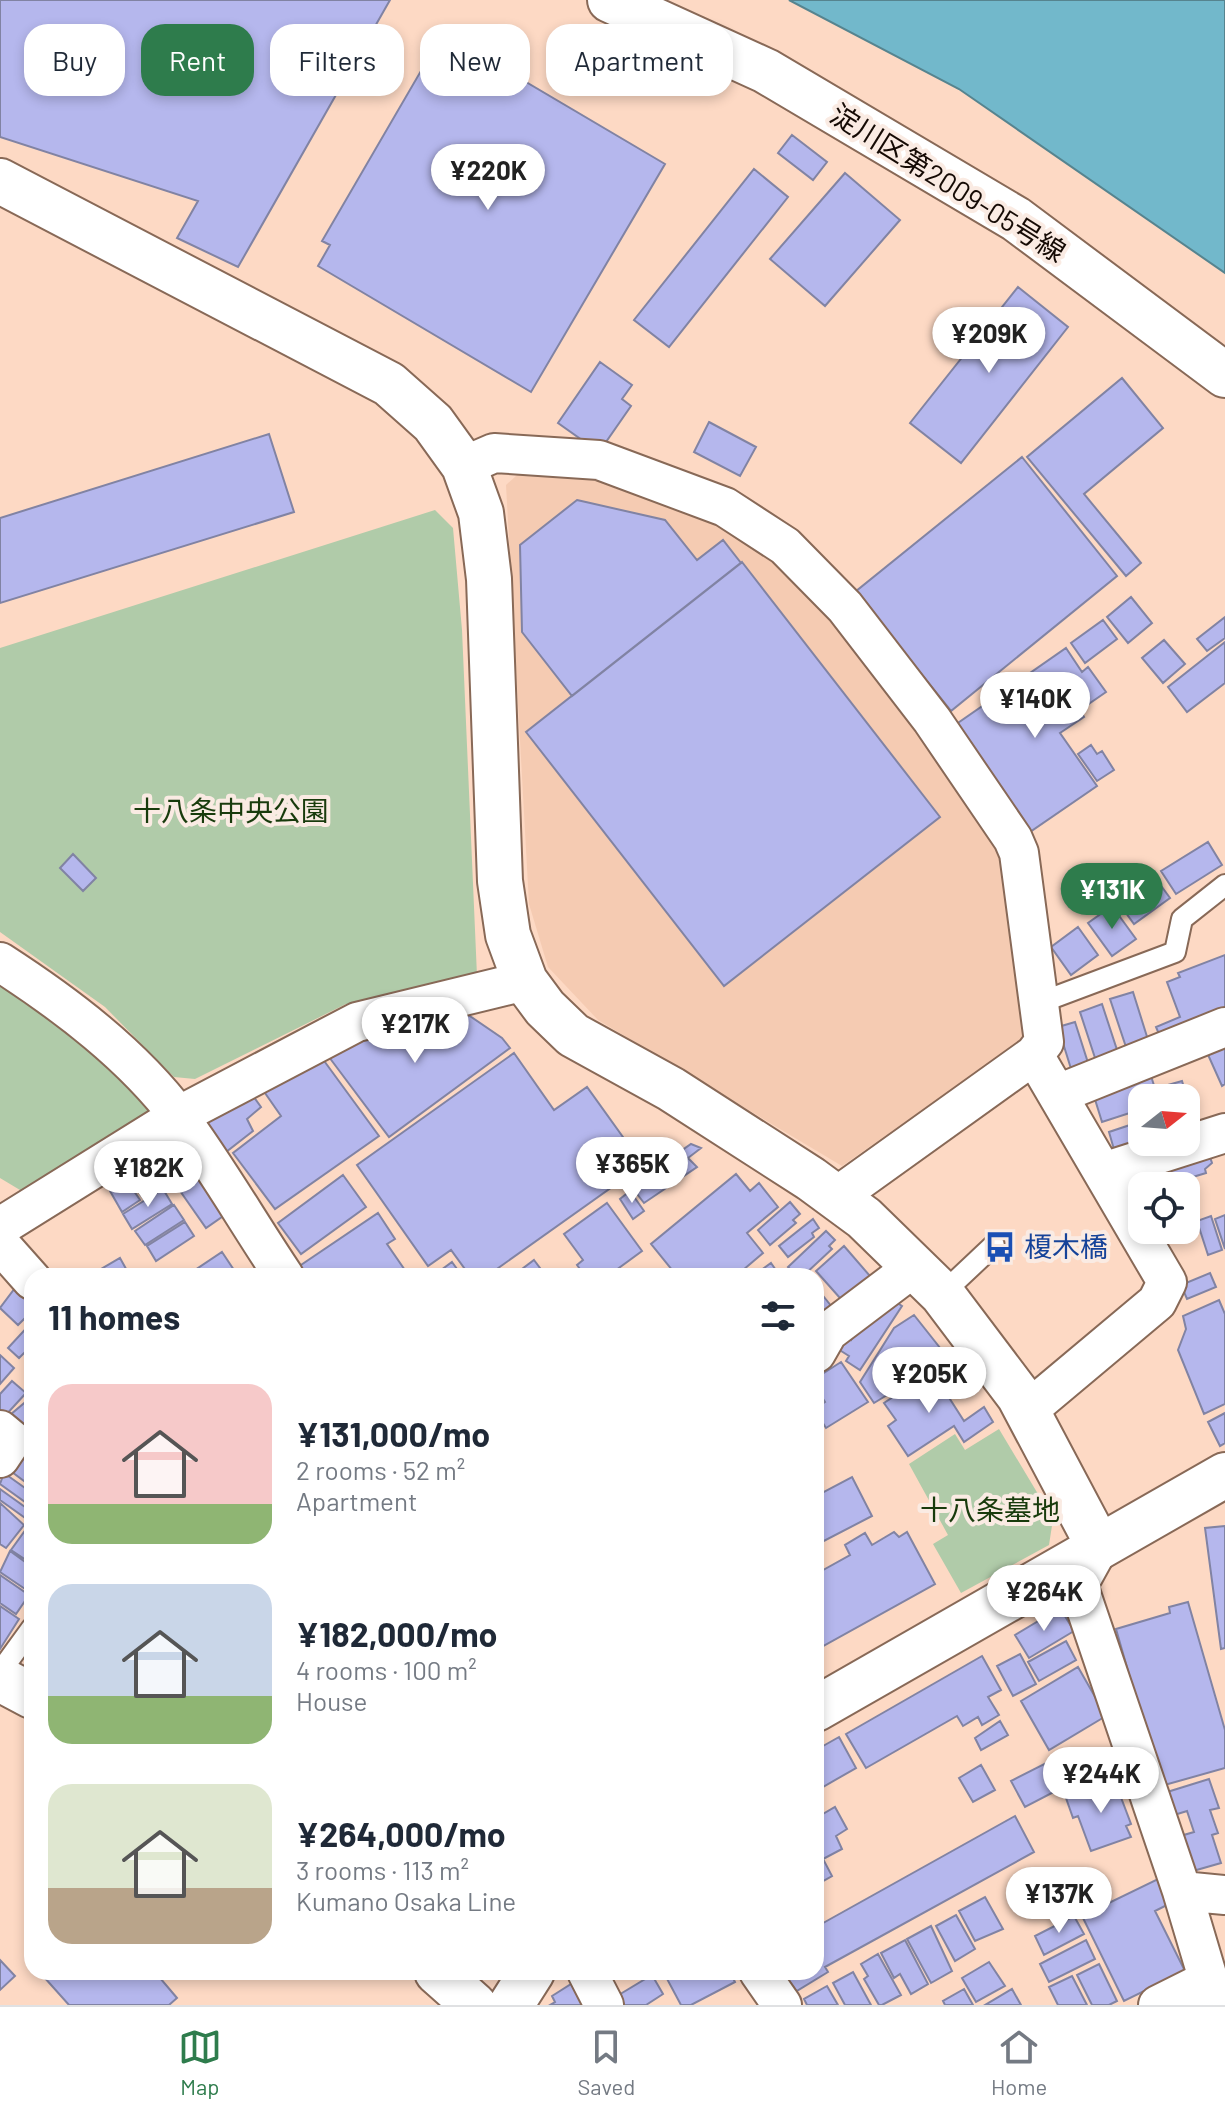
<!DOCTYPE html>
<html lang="en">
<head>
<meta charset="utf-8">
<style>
  body { margin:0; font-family:Barlow,"Noto Sans JP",sans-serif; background:#f6f6f7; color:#1f2937; height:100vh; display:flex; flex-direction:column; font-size:30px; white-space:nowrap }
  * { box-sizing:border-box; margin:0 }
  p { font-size:26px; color:#747a83 }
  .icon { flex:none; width:44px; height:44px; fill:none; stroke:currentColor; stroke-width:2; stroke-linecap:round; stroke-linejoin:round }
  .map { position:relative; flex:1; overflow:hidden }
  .panel { position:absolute; left:24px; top:1268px; width:800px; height:712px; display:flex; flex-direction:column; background:#fff; border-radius:24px; box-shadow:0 4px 12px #0003 }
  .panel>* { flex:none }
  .top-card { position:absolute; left:24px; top:24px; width:800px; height:72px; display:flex; gap:16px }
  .needle { width:52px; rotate:73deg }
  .fabs { position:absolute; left:1128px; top:1084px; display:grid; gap:16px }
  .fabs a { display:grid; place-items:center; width:72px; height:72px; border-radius:16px; background:#fff; box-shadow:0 4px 12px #0003; font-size:40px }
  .price { position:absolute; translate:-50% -68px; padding:0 18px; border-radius:28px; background:#fff; color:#222; font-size:26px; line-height:52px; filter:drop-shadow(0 2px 4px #0008) }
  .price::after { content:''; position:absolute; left:50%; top:48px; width:24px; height:18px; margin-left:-12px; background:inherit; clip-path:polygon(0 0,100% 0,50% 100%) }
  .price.selected { background:#2e7c4c; color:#fff }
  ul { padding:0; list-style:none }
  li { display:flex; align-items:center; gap:24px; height:200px; padding:0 24px }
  li span { display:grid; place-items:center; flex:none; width:224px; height:160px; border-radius:24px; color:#555 }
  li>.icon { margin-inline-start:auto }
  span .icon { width:96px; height:96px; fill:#fffc; stroke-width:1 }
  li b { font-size:34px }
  h2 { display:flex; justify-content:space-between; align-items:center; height:96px; padding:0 24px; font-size:34px }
  .chip { padding:0 28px; border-radius:24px; background:#fff; box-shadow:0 4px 12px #0003; font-size:28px; line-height:72px }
  .chip.selected { background:#2e7c4c; color:#fff }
  .tabs { display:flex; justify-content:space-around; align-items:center; height:112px; border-top:2px solid #e0e1e3; background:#fff; font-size:22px; color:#747a83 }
  .tabs a { display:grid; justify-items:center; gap:4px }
  .tabs .selected { color:#2e7c4c }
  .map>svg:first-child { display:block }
  .built { fill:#f5cbb2 }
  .green { fill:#b0cba9 }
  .water { fill:#72b8cb; stroke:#56848f; stroke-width:2 }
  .building { fill:#b5b7ed; stroke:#8183a3; stroke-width:2 }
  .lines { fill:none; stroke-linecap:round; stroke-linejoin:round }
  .lane-casing { stroke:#886957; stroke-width:24 }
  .street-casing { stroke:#886957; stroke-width:42 }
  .secondary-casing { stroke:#886957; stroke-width:48 }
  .lane { stroke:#fff; stroke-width:20 }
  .street { stroke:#fff; stroke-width:38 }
  .secondary { stroke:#fff; stroke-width:44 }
  .labels { text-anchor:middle; stroke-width:8; stroke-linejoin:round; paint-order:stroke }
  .street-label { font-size:28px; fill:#150a04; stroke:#faebe3 }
  .park-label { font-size:28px; fill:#183b0c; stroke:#faebe3 }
  .transit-label { font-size:28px; fill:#164399; stroke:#faebe3; text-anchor:start }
</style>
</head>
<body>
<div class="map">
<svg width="1225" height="2005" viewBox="0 0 1225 2005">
  <rect width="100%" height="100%" fill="#fdd9c4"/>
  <path class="built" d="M528 465 587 471 719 526 804 582 1008 849 1031 1034 842 1166 598 1020 548 967 529 904 506 485Z"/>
  <path class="green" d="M435 510 453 528 462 630 477 976 356 1011 346 1004 195 1079 174 1077 105 1007 0 932V648Z
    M0 978 80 1036 153 1112 25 1193 0 1178Z
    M999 1429 1053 1519 1049 1545 961 1593 933 1544 948 1535 909 1464 955 1434 965 1450Z"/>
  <path class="water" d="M789 0H1225V273L959 89Z"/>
  <path class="building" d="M0 0H390L238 267 177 238 198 201 0 137Z
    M443 33 665 164 531 392 318 266 330 245 322 241Z
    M792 135 827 162 813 180 778 153Z
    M754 169 788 197 669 347 634 320Z
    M845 173 900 220 825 306 770 259Z
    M1018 287 1068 327 961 463 910 423Z
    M600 362 632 385 622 399 631 406 599 452 558 423Z
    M1122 378 1163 428 1084 494 1141 563 1126 576 1027 457Z
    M709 422 756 447 740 476 694 452Z
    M269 434 294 512 0 603V518Z
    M1022 457 1117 576 951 711 855 592Z
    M577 500 665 520 697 560 723 540 741 563 572 696 522 632 520 545Z
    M742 562 940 817 724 986 526 732Z
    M1131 597 1152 623 1128 643 1107 617Z
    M1225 617V638L1207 651 1197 639Z
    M1103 620 1117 639 1085 663 1071 643Z
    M1164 640 1185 664 1163 683 1142 658Z
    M1225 642V683L1187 712 1168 687Z
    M1066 648 1082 672 1088 667 1106 692 1080 710 1084 717 1060 733 1097 786 1027 834 955 725Z
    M1091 745 1097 754 1102 751 1114 770 1097 781 1078 754Z
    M1208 842 1222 865 1176 894 1161 871Z
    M73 854 96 878 83 891 60 868Z
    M1154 876 1170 898 1134 924 1118 902Z
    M1112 906 1136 939 1112 956 1088 923Z
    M1078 927 1098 955 1071 975 1051 947Z
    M1225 955V1020L1164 1046 1156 1027 1180 1017 1167 982 1180 977 1178 973Z
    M1133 992 1149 1043 1127 1050 1110 999Z
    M1102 1004 1119 1056 1097 1064 1080 1012Z
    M464 1012 502 1038 510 1048 389 1137 326 1053 368 1034Z
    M1075 1022 1089 1066 1072 1072 1058 1027Z
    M1225 1040V1084L1222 1086 1205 1048Z
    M514 1053 554 1110 587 1087 643 1165 487 1276H470L451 1250 428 1266 357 1165Z
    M322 1058 379 1136 275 1209 233 1153 281 1116 256 1080Z
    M1151 1076 1158 1098H1142V1109L1102 1122 1093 1093Z
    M1182 1081 1196 1127 1186 1130V1098H1165L1161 1087Z
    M246 1086 261 1107 247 1119 253 1131 226 1152 199 1113Z
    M1142 1121V1142L1115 1153 1109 1132Z
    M165 1140 178 1143 185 1151 153 1174 140 1156Z
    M691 1144 701 1148 688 1158 697 1167 644 1203 631 1186Z
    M1206 1145 1212 1163 1205 1169 1206 1173 1163 1186 1159 1173Z
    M186 1154 198 1170 166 1191 155 1175Z
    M137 1156 160 1187 144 1199 121 1167Z
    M119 1169 140 1200 122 1212 110 1191 112 1174Z
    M1148 1171 1154 1186H1142L1140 1195 1129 1178Z
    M200 1172 229 1212 206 1228 178 1188Z
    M736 1174 750 1191 759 1183 778 1207 747 1233 763 1253 736 1276H677L651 1244Z
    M343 1175 366 1207 301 1254 278 1223Z
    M163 1189 172 1204 132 1229 123 1214Z
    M630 1191 644 1211 633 1219 620 1199Z
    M790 1202 800 1214 793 1220 796 1223 770 1245 758 1230Z
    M607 1203 642 1251 608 1276H585L577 1265 583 1260 564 1234Z
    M174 1205 184 1220 145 1245 135 1231Z
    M1186 1211 1194 1233 1159 1246 1153 1230H1186Z
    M378 1213 395 1239 387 1244 409 1276H304L298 1267Z
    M1225 1215V1249L1215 1219Z
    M1211 1216 1222 1250 1208 1255 1197 1221Z
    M813 1219 819 1228 812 1233 814 1237 788 1257 779 1246Z
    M185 1222 194 1236 156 1261 147 1246Z
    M826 1231 835 1240 829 1246 832 1249 803 1276H797L788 1267Z
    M844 1246 876 1283 848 1307 816 1271Z
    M222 1252 238 1276H186Z
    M120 1258 130 1276H89Z
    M534 1260 546 1276H515L514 1275Z
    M452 1262 462 1276H433Z
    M771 1263 780 1276H753Z
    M1210 1273 1216 1287 1187 1299 1181 1285Z
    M816 1287 836 1312 816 1320Z
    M15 1288 32 1304V1311L18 1325 0 1308Z
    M893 1300 902 1306 860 1370 846 1361 849 1356 838 1349 846 1336 851 1340 870 1311Z
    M1219 1300 1225 1314V1404L1204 1414 1178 1350 1186 1329 1183 1316Z
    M914 1315 948 1358 874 1403 860 1382 894 1328Z
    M32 1322V1356L26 1351 19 1358 8 1348Z
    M0 1355 14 1368 0 1384Z
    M841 1362 868 1402 826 1428 816 1412V1408L825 1402 816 1388V1378Z
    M932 1371 964 1421 984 1407 993 1422 964 1442 954 1426 908 1456 888 1426 896 1420 884 1403Z
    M12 1381 26 1393 4 1417 0 1413V1394Z
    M29 1399 32 1403V1433L26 1426 22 1430 10 1415Z
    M1225 1413V1443L1220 1446 1208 1422Z
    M25 1454 32 1459V1487L12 1472Z
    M4 1473 32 1493V1507L0 1484Z
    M852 1477 872 1516 816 1545V1496Z
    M0 1489 32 1512 28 1520 0 1500Z
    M0 1503 24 1525 6 1548 0 1544Z
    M1225 1526V1648L1221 1649 1205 1528Z
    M24 1532 32 1538V1564L11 1550Z
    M894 1532 899 1537 907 1532 935 1584 816 1650V1574L850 1555 845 1545 865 1533 872 1545Z
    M10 1551 32 1567 31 1593 0 1572Z
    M0 1575 29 1595 16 1614 0 1603Z
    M1188 1602 1225 1730V1768L1161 1786 1116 1629 1170 1613 1169 1607Z
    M0 1606 19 1619 0 1649Z
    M1060 1608 1074 1631 1029 1658 1015 1635Z
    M1066 1641 1076 1660 1039 1681 1028 1662Z
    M1020 1654 1036 1684 1013 1696 997 1666Z
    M982 1656 1001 1690 988 1697 999 1715 982 1725 978 1717 963 1726 957 1716 866 1768 846 1734Z
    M1078 1667 1106 1716 1049 1750 1021 1701Z
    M1000 1721 1008 1735 981 1750 975 1738Z
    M839 1737 856 1768 816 1791V1750Z
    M1060 1756 1073 1782 1025 1807 1011 1781Z
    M981 1765 995 1790 973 1802 959 1778Z
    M1114 1779 1131 1824 1126 1826 1131 1837 1091 1851 1078 1816 1073 1818 1066 1798Z
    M1209 1779 1219 1808 1210 1810 1218 1833 1212 1835 1221 1863 1193 1871 1177 1837 1194 1832 1187 1811 1171 1816 1164 1793Z
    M835 1807 847 1829 836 1836 842 1849 823 1859 832 1876 816 1885V1818Z
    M1015 1816 1034 1852 825 1967 828 1972 795 1992 783 1972H816V1927Z
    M1158 1879 1169 1904 1155 1911 1185 1971 1124 2001 1082 1916Z
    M985 1897 1003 1929 975 1941 959 1911Z
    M956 1915 975 1949 955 1961 936 1926Z
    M1074 1916 1084 1934 1044 1955 1035 1936Z
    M931 1926 952 1971 931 1983 907 1939Z
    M905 1940 928 1984 911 1994 900 1974 894 1978 881 1953Z
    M1086 1940 1095 1959 1049 1982 1040 1964Z
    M878 1954 901 1995 882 2005H879L864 1979 868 1976 861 1964Z
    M0 1960 15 1976 0 1990Z
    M989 1962 1005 1986 976 2002 962 1978Z
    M1099 1964 1117 2001 1109 2005H1092L1077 1975Z
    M50 1972H155L177 1998 169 2005H69L44 1977Z
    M675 1972H730L735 1982 691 2005H681L666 1977Z
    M853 1972 871 2005H845L833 1983Z
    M652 1975 663 1994 646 2005H622L617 1996Z
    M1072 1976 1087 2005H1058L1049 1987Z
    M579 1979 591 1999 581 2005H550L555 2002 552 1996Z
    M827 1986 838 2005H807L804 1999Z
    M964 1989 973 2005H945L943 2001Z
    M1012 1989 1021 2005H985Z"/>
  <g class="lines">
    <defs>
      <path id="lane" d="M1039 1003 1175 952 1182 919 1225 885
        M942 1294 994 1245
        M0 1672 32 1628"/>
      <path id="street" d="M464 466 494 453 599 460 725 507 785 546 845 607 932 720 1013 839 1019 853 1044 1042 1034 1055 836 1197
        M0 962C65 1004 133 1055 180 1118 217 1168 249 1224 284 1276
        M1058 1094 1225 1027
        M1103 1172 1225 1133
        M0 1227 178 1116 357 1022 525 981
        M0 1244 32 1280
        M816 1353 828 1332 914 1267
        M1027 1411 1157 1302 1167 1282 1034 1055
        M0 1430 12 1440 0 1458
        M1099 1547 1078 1585 1182 1891 1225 1895
        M1182 1891 1216 2005
        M587 1972 604 2005
        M759 1972 782 2005
        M1158 2005 1208 1980"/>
      <path id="secondary" d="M610 0 766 71 1016 219 1225 375
        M0 181 389 384 433 423 464 466 481 513 489 579 500 881 508 935 525 981 545 1008 573 1035 671 1089 811 1179 864 1218 942 1294 1019 1396 1099 1547
        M0 1679 32 1696
        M816 1709 1225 1475
        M437 1972 474 2005
        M511 2005 532 1972"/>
    </defs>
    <use href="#lane" class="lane-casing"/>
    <use href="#street" class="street-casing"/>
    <use href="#secondary" class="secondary-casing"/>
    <use href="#lane" class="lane"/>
    <use href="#street" class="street"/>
    <use href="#secondary" class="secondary"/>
  </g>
  <defs>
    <symbol id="bus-bare" viewBox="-9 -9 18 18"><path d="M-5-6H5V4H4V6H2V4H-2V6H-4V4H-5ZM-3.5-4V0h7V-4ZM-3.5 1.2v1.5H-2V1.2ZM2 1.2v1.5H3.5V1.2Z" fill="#1a4fb4" stroke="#faebe3" stroke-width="2.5" paint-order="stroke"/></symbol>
  </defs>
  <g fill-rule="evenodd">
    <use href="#bus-bare" x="978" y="1225" width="44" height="44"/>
  </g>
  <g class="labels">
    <g class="street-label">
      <text transform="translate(948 183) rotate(32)" y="10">淀川区第2009-05号線</text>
    </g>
    <g class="park-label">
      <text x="231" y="821">十八条中央公園</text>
      <text x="990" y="1520">十八条墓地</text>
    </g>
    <g class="transit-label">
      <text x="1024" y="1257">榎木橋</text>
    </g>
  </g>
</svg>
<div class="fabs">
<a><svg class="needle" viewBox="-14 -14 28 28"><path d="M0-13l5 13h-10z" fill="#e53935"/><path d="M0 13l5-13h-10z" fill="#747a83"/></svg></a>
<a><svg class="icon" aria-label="locate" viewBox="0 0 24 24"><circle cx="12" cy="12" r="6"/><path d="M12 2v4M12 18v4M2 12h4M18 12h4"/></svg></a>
</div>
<b class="price" style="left:488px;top:212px">¥220K</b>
<b class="price" style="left:989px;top:375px">¥209K</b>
<b class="price" style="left:1035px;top:740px">¥140K</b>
<b class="price selected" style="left:1112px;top:931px">¥131K</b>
<b class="price" style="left:415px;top:1065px">¥217K</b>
<b class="price" style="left:632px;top:1205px">¥365K</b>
<b class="price" style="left:148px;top:1209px">¥182K</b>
<b class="price" style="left:929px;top:1415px">¥205K</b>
<b class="price" style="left:1044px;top:1633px">¥264K</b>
<b class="price" style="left:1101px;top:1815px">¥244K</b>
<b class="price" style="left:1059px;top:1935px">¥137K</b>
<div class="top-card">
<a class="chip">Buy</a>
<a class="chip selected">Rent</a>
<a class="chip">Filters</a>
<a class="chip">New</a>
<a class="chip">Apartment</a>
</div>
<section class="panel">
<h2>11 homes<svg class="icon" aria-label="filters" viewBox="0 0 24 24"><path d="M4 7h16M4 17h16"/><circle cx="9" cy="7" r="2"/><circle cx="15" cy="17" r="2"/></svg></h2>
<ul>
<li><span style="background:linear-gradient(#f6c9c9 75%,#8fb573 0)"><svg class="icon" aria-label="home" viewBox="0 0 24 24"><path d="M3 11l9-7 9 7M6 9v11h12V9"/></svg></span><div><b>¥131,000/mo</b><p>2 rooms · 52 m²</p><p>Apartment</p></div></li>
<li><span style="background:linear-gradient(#c9d6e8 70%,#8fb573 0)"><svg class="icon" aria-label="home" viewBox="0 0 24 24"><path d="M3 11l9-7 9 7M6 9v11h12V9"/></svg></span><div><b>¥182,000/mo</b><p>4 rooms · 100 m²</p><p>House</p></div></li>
<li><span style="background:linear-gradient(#dfe7d0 65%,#b9a48a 0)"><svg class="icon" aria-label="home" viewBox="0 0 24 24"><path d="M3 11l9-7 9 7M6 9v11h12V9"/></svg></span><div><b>¥264,000/mo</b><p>3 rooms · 113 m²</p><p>Kumano Osaka Line</p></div></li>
</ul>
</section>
</div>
<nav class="tabs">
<a class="selected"><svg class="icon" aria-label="map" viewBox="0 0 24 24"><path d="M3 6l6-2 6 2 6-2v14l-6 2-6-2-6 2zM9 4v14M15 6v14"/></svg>Map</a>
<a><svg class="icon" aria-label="saved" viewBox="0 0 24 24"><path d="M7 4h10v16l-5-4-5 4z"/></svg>Saved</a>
<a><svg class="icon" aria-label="home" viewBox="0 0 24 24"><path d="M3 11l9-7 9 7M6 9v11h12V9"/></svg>Home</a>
</nav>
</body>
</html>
